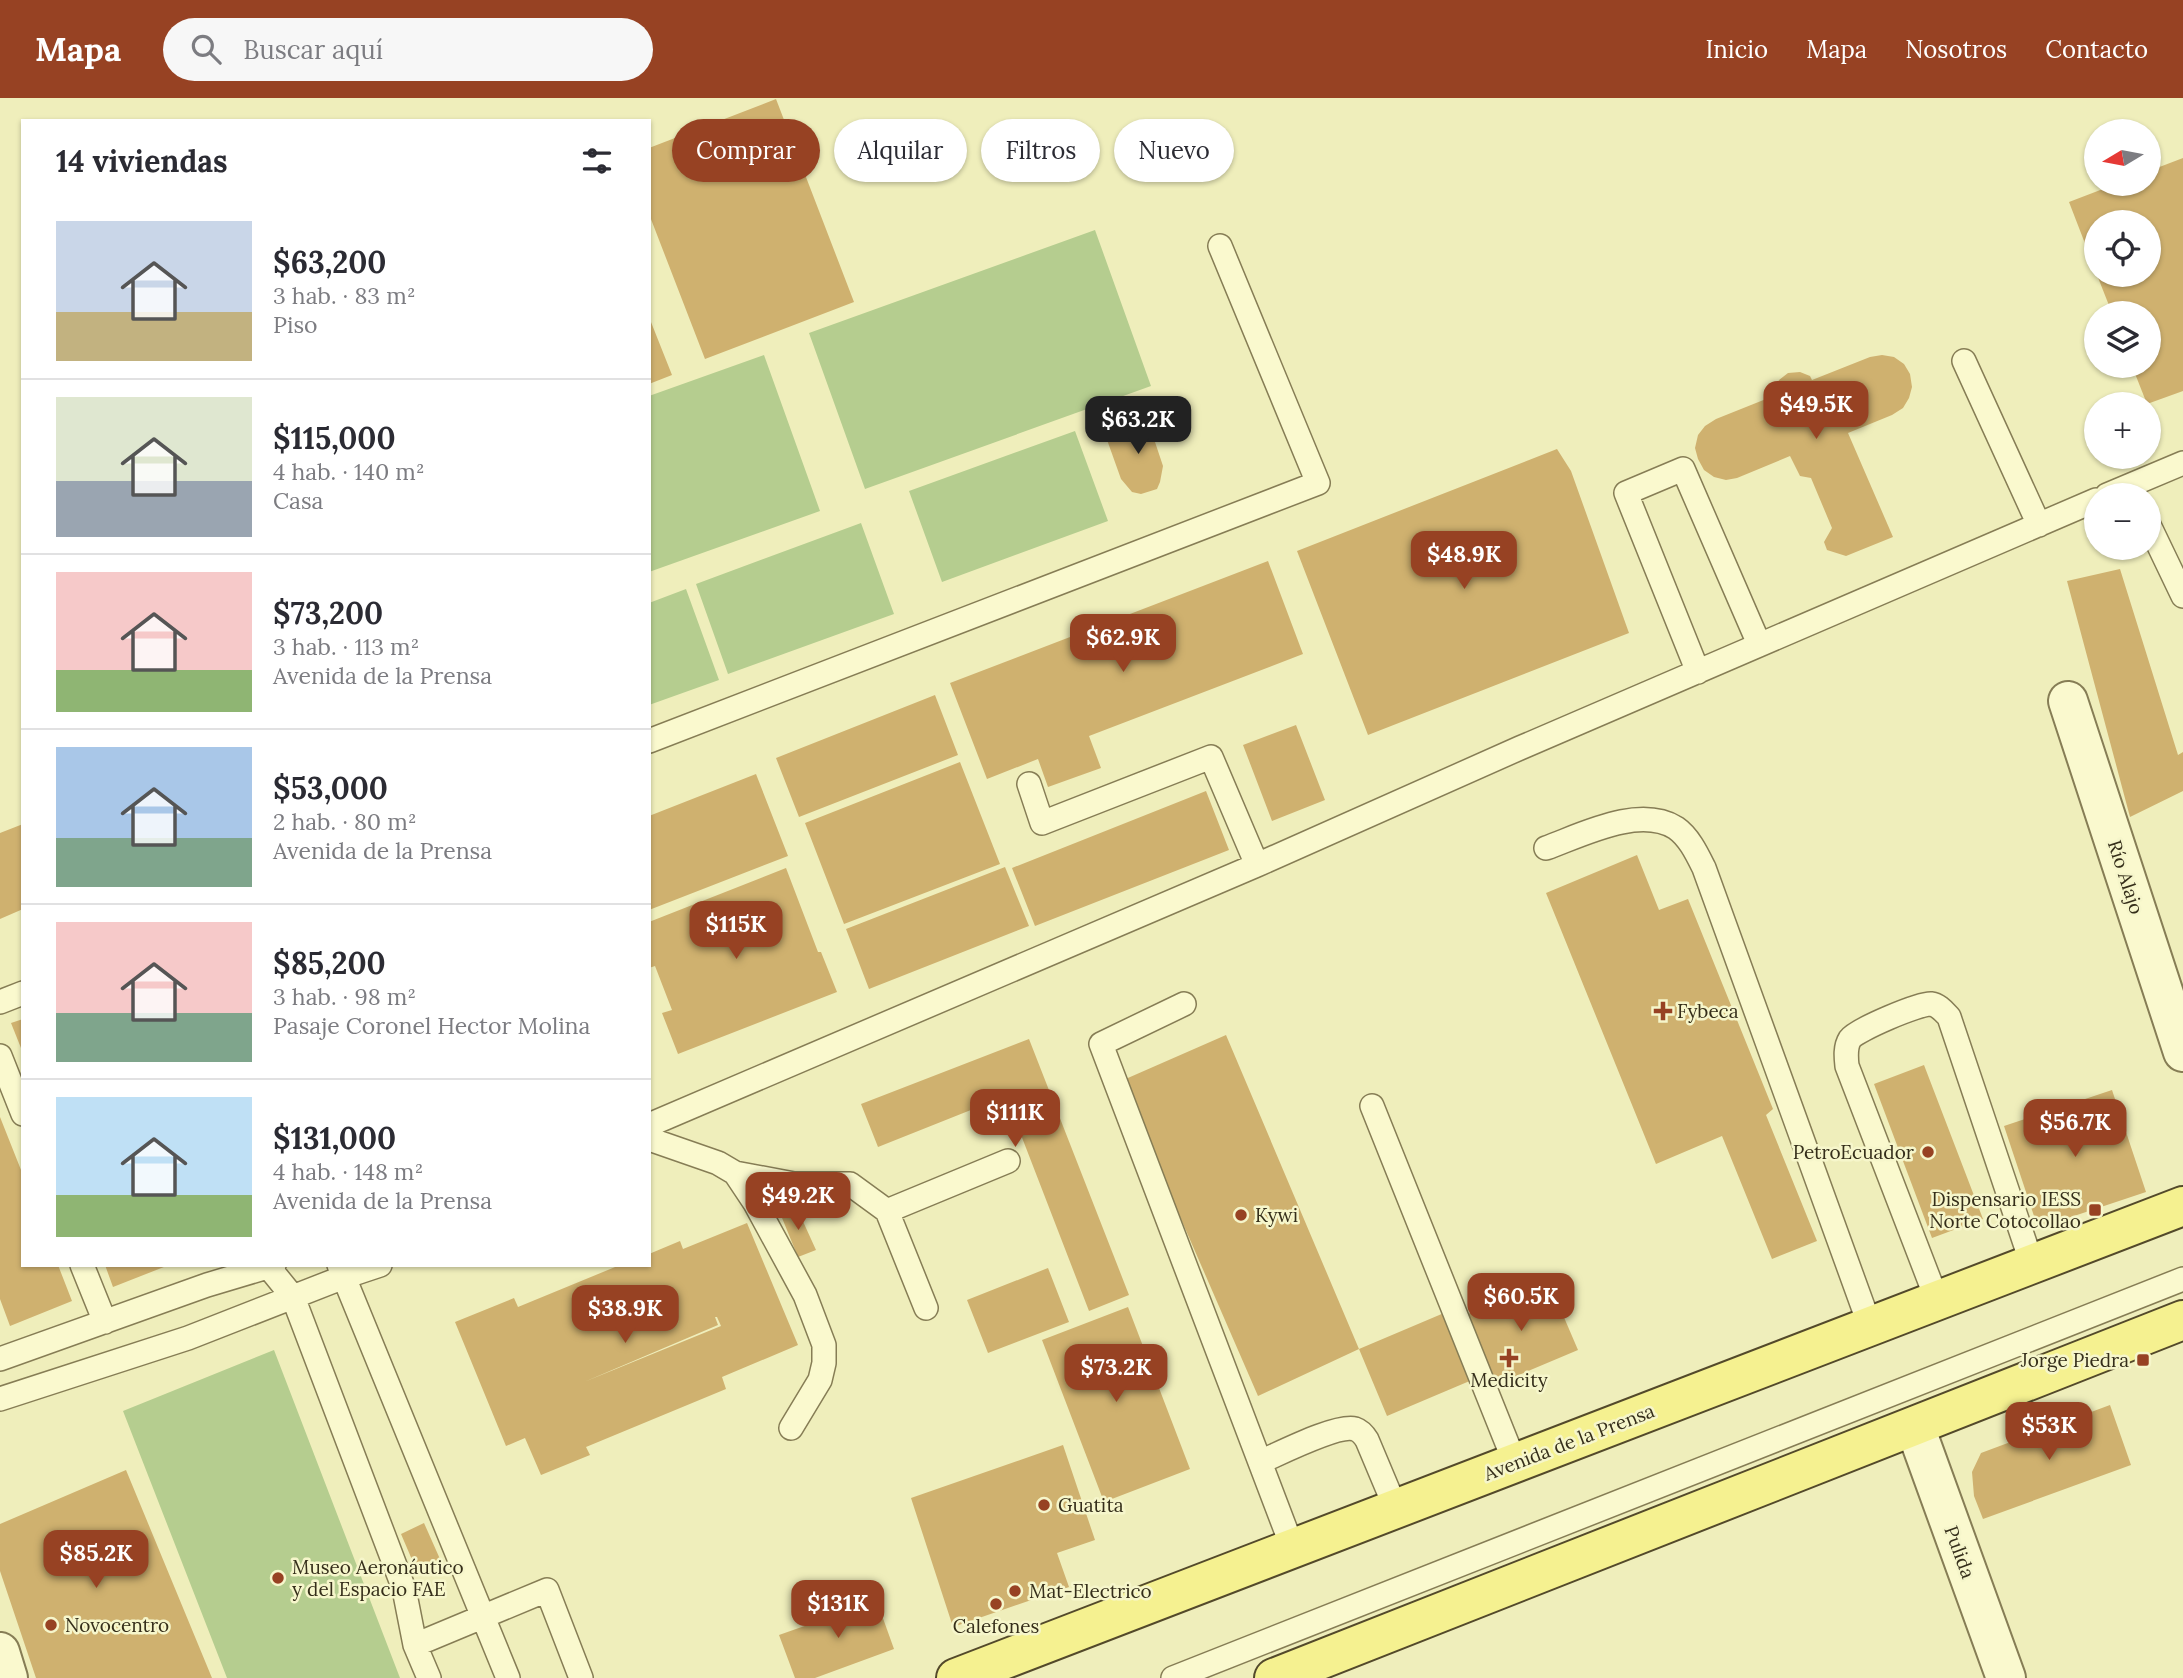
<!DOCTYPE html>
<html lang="es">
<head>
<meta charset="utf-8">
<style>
  body { margin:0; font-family:Lora,serif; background:#f7f7f7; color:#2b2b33; height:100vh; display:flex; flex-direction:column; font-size:26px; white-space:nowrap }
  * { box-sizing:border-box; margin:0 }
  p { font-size:23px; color:#7c7c81 }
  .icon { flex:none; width:38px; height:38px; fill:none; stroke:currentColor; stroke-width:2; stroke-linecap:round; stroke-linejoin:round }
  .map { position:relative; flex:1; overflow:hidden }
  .details { position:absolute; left:21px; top:21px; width:630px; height:1148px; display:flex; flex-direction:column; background:#fff; border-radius:0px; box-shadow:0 2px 5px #0004 }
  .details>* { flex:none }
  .guide { position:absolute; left:672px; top:21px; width:665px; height:63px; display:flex; gap:14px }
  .needle { width:46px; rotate:260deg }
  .fabs { position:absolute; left:2084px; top:21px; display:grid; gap:14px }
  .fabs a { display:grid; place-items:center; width:77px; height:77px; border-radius:50%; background:#fff; box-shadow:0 2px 5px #0004; font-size:35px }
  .price { position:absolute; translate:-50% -60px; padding:0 16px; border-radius:14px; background:#974223; color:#fff; font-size:23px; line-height:46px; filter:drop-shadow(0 2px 4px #0008) }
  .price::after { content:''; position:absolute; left:50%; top:42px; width:21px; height:16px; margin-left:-10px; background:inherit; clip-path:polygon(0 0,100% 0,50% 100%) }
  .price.on { background:#222; color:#fff }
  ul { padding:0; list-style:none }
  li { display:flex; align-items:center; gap:21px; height:175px; padding:0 35px }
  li+li { border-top:2px solid #e1e1e2 }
  li span { display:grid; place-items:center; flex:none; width:196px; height:140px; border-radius:0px; color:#555 }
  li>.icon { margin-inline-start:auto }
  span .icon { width:84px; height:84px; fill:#fffc; stroke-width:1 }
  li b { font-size:30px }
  h2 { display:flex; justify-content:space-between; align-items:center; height:84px; padding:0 35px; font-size:30px }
  .chip { padding:0 24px; border-radius:32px; background:#fff; box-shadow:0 2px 5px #0004; font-size:24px; line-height:63px }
  .chip.on { background:#974223; color:#fff }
  header { display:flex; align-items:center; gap:42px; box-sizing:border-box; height:98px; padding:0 35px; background:#974223; color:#fff }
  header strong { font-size:33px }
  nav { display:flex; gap:38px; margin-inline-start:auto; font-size:24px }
  .search { width:490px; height:63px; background:#f7f7f7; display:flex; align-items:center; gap:18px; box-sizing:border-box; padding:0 24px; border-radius:38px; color:#7c7c81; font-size:26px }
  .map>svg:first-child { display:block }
  .green { fill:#b5cd8f }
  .building { fill:#cfb16f; fill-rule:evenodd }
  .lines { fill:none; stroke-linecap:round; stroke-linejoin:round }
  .lane-casing { stroke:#867d55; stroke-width:26 }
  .street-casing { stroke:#867d55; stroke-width:42 }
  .primary-casing { stroke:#53492a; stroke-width:42 }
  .lane { stroke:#faf9ce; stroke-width:23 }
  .street { stroke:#faf9ce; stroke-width:38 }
  .primary { stroke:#f5f190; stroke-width:38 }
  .poi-dot { fill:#974223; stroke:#f6f6cb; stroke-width:2.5 }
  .labels { text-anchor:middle; stroke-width:5; stroke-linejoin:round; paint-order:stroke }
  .street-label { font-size:19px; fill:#352e1a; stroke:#f6f6cb }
  .poi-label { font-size:19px; fill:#352e1a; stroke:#f6f6cb; text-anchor:start }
</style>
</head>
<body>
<header>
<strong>Mapa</strong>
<div class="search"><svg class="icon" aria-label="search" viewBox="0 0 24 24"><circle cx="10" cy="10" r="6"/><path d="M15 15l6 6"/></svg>Buscar aquí</div>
<nav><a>Inicio</a><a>Mapa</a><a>Nosotros</a><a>Contacto</a></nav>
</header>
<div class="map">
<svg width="2183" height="1580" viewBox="0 0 2183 1580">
  <rect width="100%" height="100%" fill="#efeebb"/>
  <path class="green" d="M1095 132 1151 288 865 391 809 235Z
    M764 257 820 413 649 474V298Z
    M1075 333 1108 423 942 484 909 393Z
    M861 425 894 516 728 576 696 486Z
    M686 491 719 582 649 607V505Z
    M274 1252 400 1580H227L123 1313Z"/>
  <path class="building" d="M776 1 854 204 705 261 649 116V50Z
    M2183 60V293L2147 306 2132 268H2149V215H2112L2097 177H2149V124H2096V174L2069 104 2116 86H2149V73Z
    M649 219 672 277 649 286Z
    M1882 257 1894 259 1904 266 1910 276 1912 289 1909 300 1903 310 1892 317 1848 335 1893 439 1846 458 1827 452 1824 444 1832 430 1811 380 1800 378 1790 358 1737 380 1726 382 1714 379 1704 372 1698 361 1695 350 1698 337 1705 328 1716 321 1776 297 1774 292 1779 282 1788 275 1800 274 1810 278 1812 282 1870 259Z
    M1156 319 1164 338 1154 341 1163 368 1160 384 1157 391 1141 396 1132 394 1121 381 1106 339Z
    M1557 351 1571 373 1629 535 1368 637 1297 453Z
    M1268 463 1303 556 1089 638 1101 670 1048 689 1038 661 987 681 950 585Z
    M2120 471 2178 657 2183 654V693L2130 719 2067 483Z
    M935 597 958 657 799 719 776 660Z
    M1296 627 1325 702 1272 723 1243 647Z
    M960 664 1000 766 844 826 805 725Z
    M756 676 788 758 649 812V718Z
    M1206 693 1229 752 1035 828 1012 770Z
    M23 726V811L0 821V735Z
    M1637 757 1659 812 1688 801 1773 1011 1766 1017 1817 1143 1772 1161 1722 1038 1656 1066 1546 795Z
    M1005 769 1029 828 869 891 846 831Z
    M786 770 818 854H821L837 894 678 956 662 915 672 912 655 868 649 870V824Z
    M23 921V955L11 925Z
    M1226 937 1359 1251 1258 1298 1121 983Z
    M1029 941 1129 1197 1089 1213 1006 998 878 1049 861 1006Z
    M1924 967 1983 1121 1932 1140 1874 986Z
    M2112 992 2146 1094 2038 1130 2004 1028Z
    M0 1019 23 1077V1167H58L72 1203 10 1228 0 1201Z
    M796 1108 816 1152 798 1159 780 1115Z
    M747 1125 798 1247 722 1279 726 1291 586 1349 590 1357 541 1377 525 1340 506 1348 455 1224 514 1200 518 1209 620 1167H649V1156L680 1143 683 1151ZM715 1219H717L721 1228 584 1284 718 1227Z
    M105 1167H169L113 1189Z
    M1048 1170 1069 1224 988 1255 967 1202Z
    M1548 1182 1578 1252 1493 1288 1463 1218Z
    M1128 1209 1190 1371 1104 1404 1042 1242Z
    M1444 1215 1472 1282 1387 1318 1359 1251Z
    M2110 1307 2131 1367 1983 1421 1974 1398 1972 1374 1981 1355Z
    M1063 1347 1095 1442 1057 1455 1069 1489 953 1529 911 1400Z
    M126 1372 212 1580H36L0 1473V1426Z
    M424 1425 440 1461 416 1471 401 1436Z
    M875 1498 894 1551 815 1580H795L779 1537 830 1519 828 1515Z"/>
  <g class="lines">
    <defs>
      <path id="lane" d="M1964 263 2039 427
        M2107 397 2183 365
        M2149 427 2183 498
        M1698 574 1626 395 1683 371 1759 546
        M649 643 1318 385 1220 148
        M1029 686 1042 725 1211 659 1257 767
        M1546 750C1582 737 1639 707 1676 730 1689 739 1697 756 1704 770L1870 1228
        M0 904 23 895
        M1184 906 1101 946 1293 1451
        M0 958 23 1016
        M1372 1008 1515 1365
        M649 1027 1257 767 1520 650 2096 402
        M649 1041 718 1065 735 1075 755 1105 805 1197 824 1247V1265L820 1282 791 1330
        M735 1075 794 1086H850L887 1113 926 1210
        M887 1113 1008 1063
        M82 1167 105 1224
        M267 1167 293 1199 404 1491 415 1547 429 1580
        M339 1167 508 1580
        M1937 1202 1847 968C1846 959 1845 949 1850 941 1856 932 1920 905 1931 906 1939 907 1944 914 1949 919L2032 1166
        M0 1261 207 1187 274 1167
        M0 1301 188 1240 344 1179 380 1167
        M1260 1364C1279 1356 1337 1326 1355 1331 1361 1333 1364 1337 1367 1342L1396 1411
        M415 1547 547 1492 581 1580
        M1173 1580 2183 1181"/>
      <path id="street" d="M2068 603 2183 954
        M1915 1329 2006 1580
        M0 1554 8 1580"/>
      <path id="primary" d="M956 1580 2183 1108
        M1274 1580 2183 1222"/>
    </defs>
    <use href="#lane" class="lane-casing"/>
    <use href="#street" class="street-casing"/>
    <use href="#primary" class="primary-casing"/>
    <use href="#lane" class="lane"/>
    <use href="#street" class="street"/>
    <use href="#primary" class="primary"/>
  </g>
  <g class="poi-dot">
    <path d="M1659.5 902.5h7v7h7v7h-7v7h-7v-7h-7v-7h7z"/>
    <circle cx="1928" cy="1054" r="7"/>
    <rect x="2088" y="1105" width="14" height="14" rx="3.5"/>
    <circle cx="1241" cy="1117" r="7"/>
    <path d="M1505.5 1249.5h7v7h7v7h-7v7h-7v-7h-7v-7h7z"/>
    <rect x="2136" y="1255" width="14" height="14" rx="3.5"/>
    <circle cx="1044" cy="1407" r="7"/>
    <circle cx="278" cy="1480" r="7"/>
    <circle cx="1015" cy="1493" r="7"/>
    <circle cx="996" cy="1506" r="7"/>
    <circle cx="51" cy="1527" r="7"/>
  </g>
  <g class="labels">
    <g class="street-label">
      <text transform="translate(2126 779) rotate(72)" y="7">Río Alajo</text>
      <text transform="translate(1569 1344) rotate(-21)" y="7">Avenida de la Prensa</text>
      <text transform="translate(1960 1454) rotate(70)" y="7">Pulida</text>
    </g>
    <g class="poi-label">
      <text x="1677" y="920">Fybeca</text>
      <text x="1914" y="1061" text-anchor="end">PetroEcuador</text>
      <text x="2081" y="1108" text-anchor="end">Dispensario IESS<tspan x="2081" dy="22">Norte Cotocollao</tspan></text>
      <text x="1255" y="1124">Kywi</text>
      <text x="2129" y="1269" text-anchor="end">Jorge Piedra</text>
      <text x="1509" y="1289" text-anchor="middle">Medicity</text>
      <text x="1058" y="1414">Guatita</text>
      <text x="292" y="1476">Museo Aeronáutico<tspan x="292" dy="22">y del Espacio FAE</tspan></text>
      <text x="1029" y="1500">Mat-Electrico</text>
      <text x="65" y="1534">Novocentro</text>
      <text x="996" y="1535" text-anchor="middle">Calefones</text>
    </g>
  </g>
</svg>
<div class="fabs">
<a><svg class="needle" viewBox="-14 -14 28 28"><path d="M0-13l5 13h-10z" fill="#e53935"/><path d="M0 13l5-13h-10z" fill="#7c7c81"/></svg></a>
<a><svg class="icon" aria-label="locate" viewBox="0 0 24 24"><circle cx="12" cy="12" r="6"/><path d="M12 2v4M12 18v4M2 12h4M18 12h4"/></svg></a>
<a><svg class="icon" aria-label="layers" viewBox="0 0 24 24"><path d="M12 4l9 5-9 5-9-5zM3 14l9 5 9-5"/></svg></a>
<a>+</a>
<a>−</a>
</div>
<b class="price" style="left:1816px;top:343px">$49.5K</b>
<b class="price on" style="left:1138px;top:358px">$63.2K</b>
<b class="price" style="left:1464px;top:493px">$48.9K</b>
<b class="price" style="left:1123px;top:576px">$62.9K</b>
<b class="price" style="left:736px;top:863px">$115K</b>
<b class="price" style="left:1015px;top:1051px">$111K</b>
<b class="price" style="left:2075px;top:1061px">$56.7K</b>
<b class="price" style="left:798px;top:1134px">$49.2K</b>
<b class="price" style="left:1521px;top:1235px">$60.5K</b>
<b class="price" style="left:625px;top:1247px">$38.9K</b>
<b class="price" style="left:1116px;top:1306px">$73.2K</b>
<b class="price" style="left:2049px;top:1364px">$53K</b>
<b class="price" style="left:96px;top:1492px">$85.2K</b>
<b class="price" style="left:838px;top:1542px">$131K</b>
<div class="guide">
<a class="chip on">Comprar</a>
<a class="chip">Alquilar</a>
<a class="chip">Filtros</a>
<a class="chip">Nuevo</a>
</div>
<section class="details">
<h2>14 viviendas<svg class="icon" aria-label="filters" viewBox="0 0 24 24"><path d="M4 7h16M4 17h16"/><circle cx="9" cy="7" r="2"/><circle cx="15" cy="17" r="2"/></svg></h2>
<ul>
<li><span style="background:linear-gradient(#c9d6e8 65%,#c2b280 0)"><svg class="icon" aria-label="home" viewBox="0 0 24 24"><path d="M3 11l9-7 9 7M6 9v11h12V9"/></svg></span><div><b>$63,200</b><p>3 hab. · 83 m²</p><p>Piso</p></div></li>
<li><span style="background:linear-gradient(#dfe7d0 60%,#9aa5b1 0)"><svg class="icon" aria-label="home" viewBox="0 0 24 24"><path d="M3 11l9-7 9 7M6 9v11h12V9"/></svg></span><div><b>$115,000</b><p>4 hab. · 140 m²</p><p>Casa</p></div></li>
<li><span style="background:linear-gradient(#f6c9c9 70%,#8fb573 0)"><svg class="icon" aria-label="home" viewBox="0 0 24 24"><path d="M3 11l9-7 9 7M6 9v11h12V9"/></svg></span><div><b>$73,200</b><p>3 hab. · 113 m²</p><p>Avenida de la Prensa</p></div></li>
<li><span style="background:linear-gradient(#a9c7e8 65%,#7fa58c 0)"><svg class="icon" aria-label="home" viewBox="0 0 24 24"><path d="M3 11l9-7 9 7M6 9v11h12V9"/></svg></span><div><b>$53,000</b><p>2 hab. · 80 m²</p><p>Avenida de la Prensa</p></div></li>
<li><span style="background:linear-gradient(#f6c9c9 65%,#7fa58c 0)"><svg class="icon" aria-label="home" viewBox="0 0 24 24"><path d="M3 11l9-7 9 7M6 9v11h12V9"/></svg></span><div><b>$85,200</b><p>3 hab. · 98 m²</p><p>Pasaje Coronel Hector Molina</p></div></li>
<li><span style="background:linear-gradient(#bfe0f5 70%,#8fb573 0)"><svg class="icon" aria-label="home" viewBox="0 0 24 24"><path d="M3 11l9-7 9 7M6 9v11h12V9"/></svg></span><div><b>$131,000</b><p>4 hab. · 148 m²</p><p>Avenida de la Prensa</p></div></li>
</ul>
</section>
</div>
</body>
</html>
